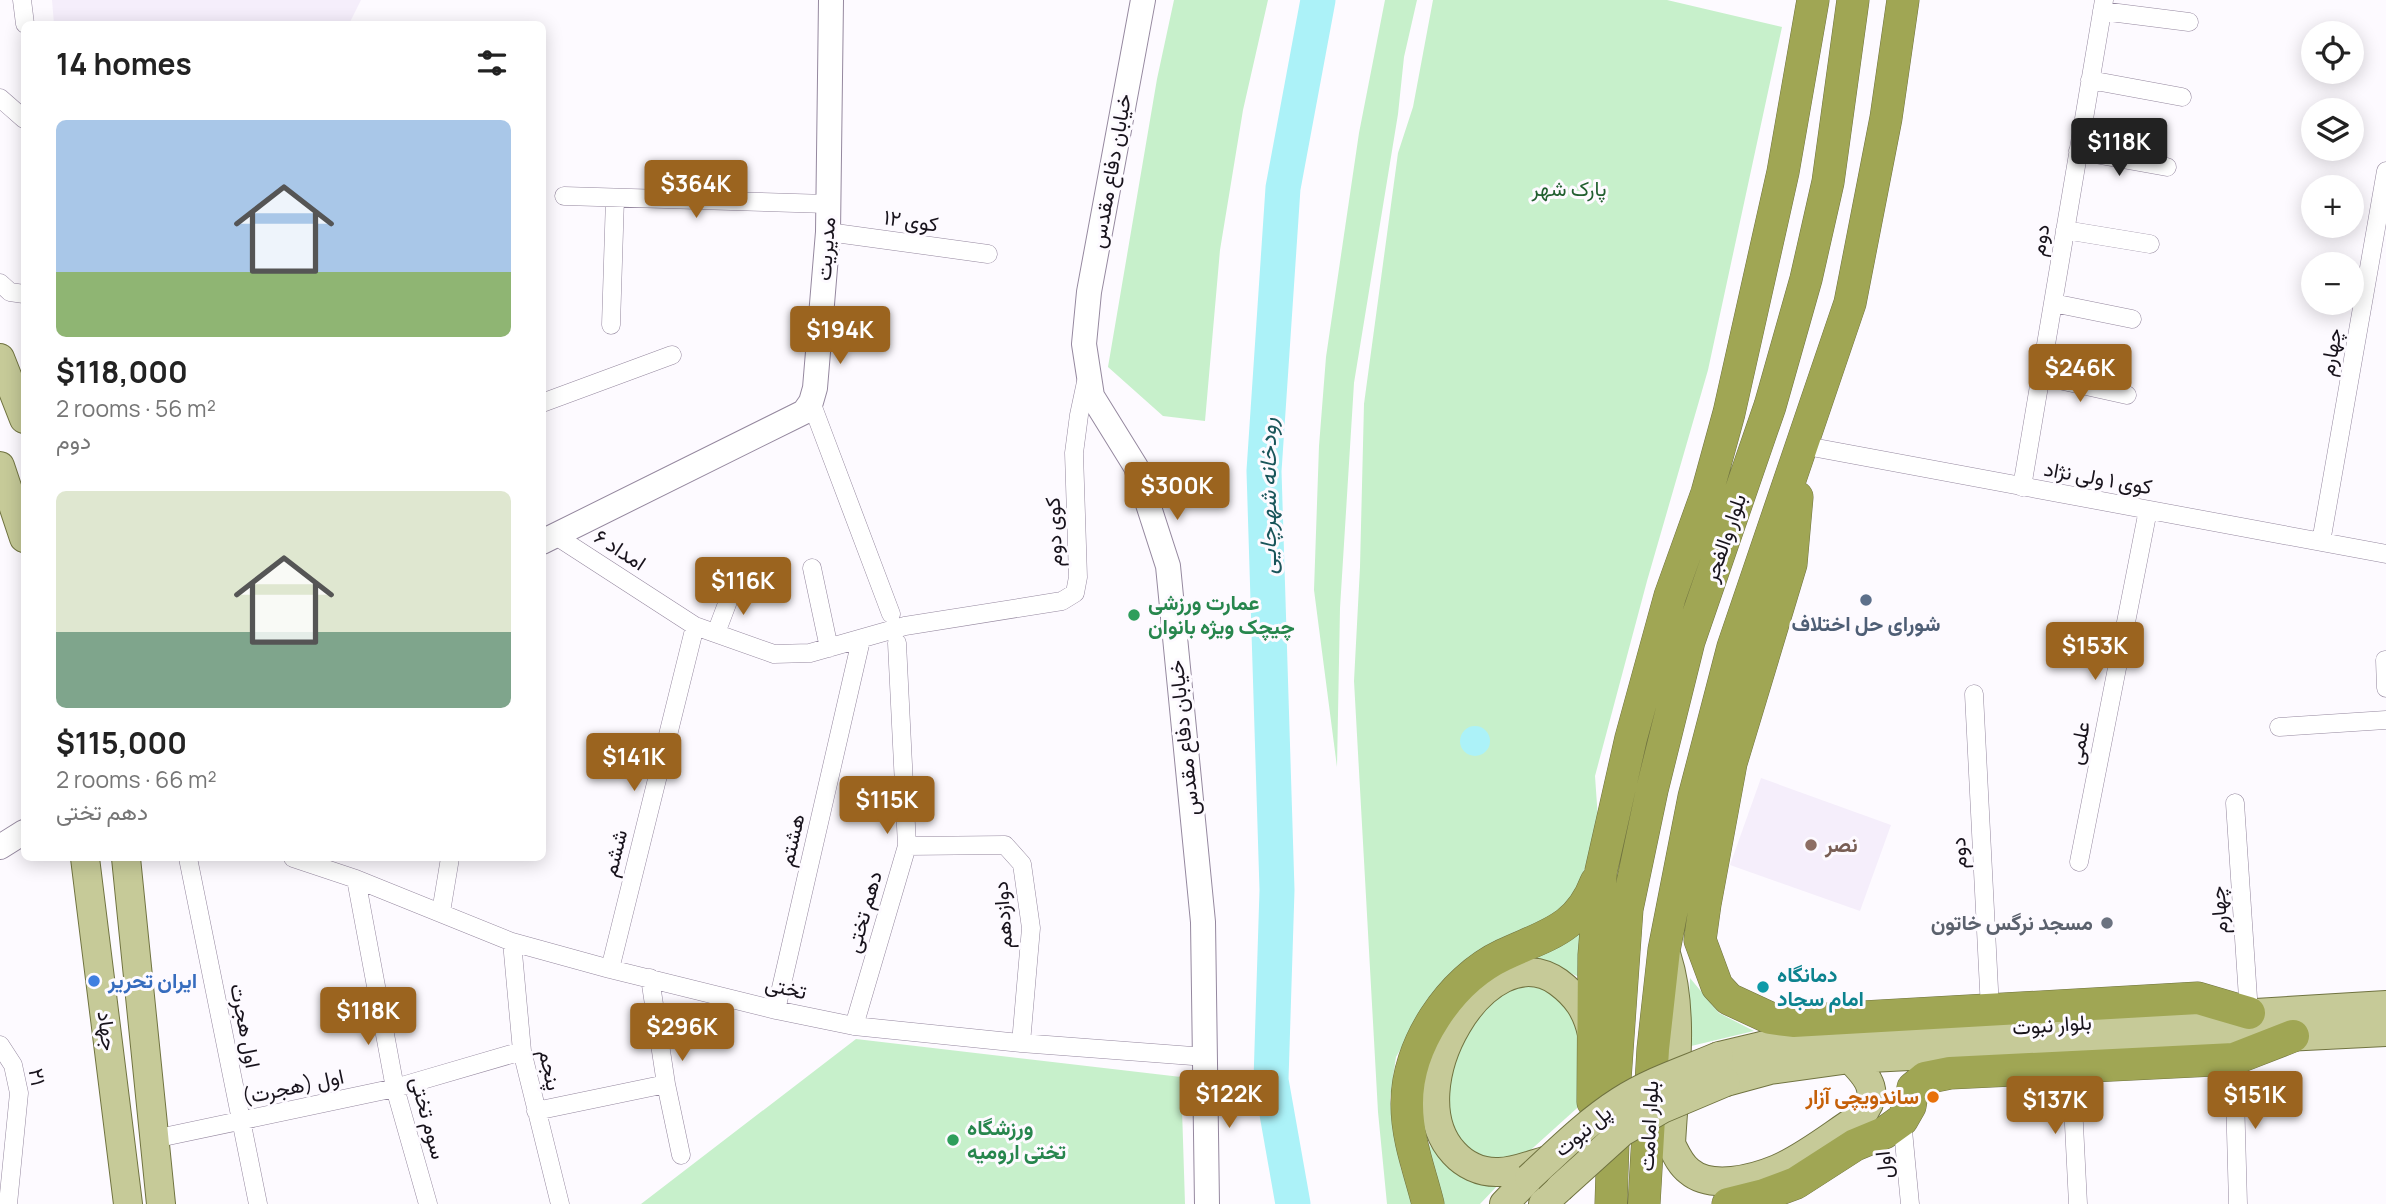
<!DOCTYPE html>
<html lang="en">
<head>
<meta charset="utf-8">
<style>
  body { margin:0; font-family:Manrope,Vazirmatn,sans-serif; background:#f2f2f2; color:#222; height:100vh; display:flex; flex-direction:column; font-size:26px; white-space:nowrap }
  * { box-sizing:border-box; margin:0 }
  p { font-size:23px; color:#767676 }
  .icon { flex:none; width:38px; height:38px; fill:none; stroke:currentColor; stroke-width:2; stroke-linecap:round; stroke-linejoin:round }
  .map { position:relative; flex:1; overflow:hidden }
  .sheet { position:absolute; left:21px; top:21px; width:525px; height:840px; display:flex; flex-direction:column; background:#fff; border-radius:10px; box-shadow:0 4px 18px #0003 }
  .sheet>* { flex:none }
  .controls { position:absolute; left:2301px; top:21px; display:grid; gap:14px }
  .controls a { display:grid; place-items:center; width:63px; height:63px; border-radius:50%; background:#fff; box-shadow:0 4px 18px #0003; font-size:35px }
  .price { position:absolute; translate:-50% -60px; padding:0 16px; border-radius:7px; background:#9b641f; color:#fff; font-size:23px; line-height:46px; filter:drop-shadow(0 2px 4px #0008) }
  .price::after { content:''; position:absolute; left:50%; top:42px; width:21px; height:16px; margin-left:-10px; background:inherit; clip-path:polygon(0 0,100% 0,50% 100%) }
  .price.active { background:#222; color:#fff }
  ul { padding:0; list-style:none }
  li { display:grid; align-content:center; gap:14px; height:371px; padding:0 35px }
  li span { display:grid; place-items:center; height:217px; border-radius:10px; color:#555 }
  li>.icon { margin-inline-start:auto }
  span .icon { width:126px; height:126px; fill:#fffc; stroke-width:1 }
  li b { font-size:30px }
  h2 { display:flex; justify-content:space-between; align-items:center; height:84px; padding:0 35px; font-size:30px }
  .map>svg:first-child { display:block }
  .built { fill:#f5eefb }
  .green { fill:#c7f0cb }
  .water { fill:#acf2f8 }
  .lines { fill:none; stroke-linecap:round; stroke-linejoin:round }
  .river { stroke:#acf2f8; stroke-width:35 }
  .street-casing { stroke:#95889f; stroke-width:19 }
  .secondary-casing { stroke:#95889f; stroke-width:26 }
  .primary-casing { stroke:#707340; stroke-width:30 }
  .highway-casing { stroke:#707340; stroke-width:33 }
  .street { stroke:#fff; stroke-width:18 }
  .secondary { stroke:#fff; stroke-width:24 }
  .primary { stroke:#c6ca98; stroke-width:28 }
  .highway { stroke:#a0a654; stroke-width:32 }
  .primary-bridge-casing { stroke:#707340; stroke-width:30; stroke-linecap:butt }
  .primary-bridge { stroke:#c6ca98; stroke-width:28 }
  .service-dot { fill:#5c6f8a; stroke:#fdfaff; stroke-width:2.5 }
  .leisure-dot { fill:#2e9e5b; stroke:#fdfaff; stroke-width:2.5 }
  .education-dot { fill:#8d6e63; stroke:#fdfaff; stroke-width:2.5 }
  .worship-dot { fill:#6b7280; stroke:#fdfaff; stroke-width:2.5 }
  .shop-dot { fill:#3f7fe0; stroke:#fdfaff; stroke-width:2.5 }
  .culture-dot { fill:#0f9aa8; stroke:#fdfaff; stroke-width:2.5 }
  .food-dot { fill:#e8710a; stroke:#fdfaff; stroke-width:2.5 }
  .labels { text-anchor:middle; stroke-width:6; stroke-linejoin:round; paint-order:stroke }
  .street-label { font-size:21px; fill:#18131c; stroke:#fdfaff }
  .park-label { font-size:21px; fill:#215f2f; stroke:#fdfaff }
  .leisure-label { font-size:21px; font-weight:bold; fill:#27864d; stroke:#fdfaff; text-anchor:start }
  .service-label { font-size:21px; font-weight:bold; fill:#4e5e75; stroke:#fdfaff }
  .education-label { font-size:21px; font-weight:bold; fill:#785e54; stroke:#fdfaff; text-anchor:start }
  .worship-label { font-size:21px; font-weight:bold; fill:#5b616d; stroke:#fdfaff; text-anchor:end }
  .culture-label { font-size:21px; font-weight:bold; fill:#0d838f; stroke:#fdfaff; text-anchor:start }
  .shop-label { font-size:21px; font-weight:bold; fill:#366cbe; stroke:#fdfaff; text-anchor:start }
  .food-label { font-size:21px; font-weight:bold; fill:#c56008; stroke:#fdfaff; text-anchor:end }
  .water-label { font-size:23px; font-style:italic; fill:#19555a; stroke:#fdfaff }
</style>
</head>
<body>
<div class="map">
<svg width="2386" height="1204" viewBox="0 0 2386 1204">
  <rect width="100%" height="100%" fill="#fdfaff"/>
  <path class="built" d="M52 0H361L349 24H54Z
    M1761 778 1891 825 1860 911 1730 865Z"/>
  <path class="green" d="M1174 0H1268L1243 110 1220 250 1205 421 1163 416 1108 367 1157 79Z
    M1385 0H1417L1404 57 1398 114 1354 383 1340 608 1337 767 1314 590 1319 446 1326 357 1359 133Z
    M1433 0H1667L1782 27 1708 370 1647 581 1595 776 1598 819 1579 891 1566 908 1432 995 1396 1057 1390 1098 1393 1131 1401 1169 1413 1204H1387L1378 1112 1354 681 1360 567 1364 404 1398 153 1413 107Z
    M1591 912 1581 978 1560 968 1513 963Z
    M1690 978 1719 1013 1754 1031 1687 1047Z
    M1516 985 1549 989 1582 1018 1586 1100 1523 1157 1484 1161 1448 1134 1442 1097 1472 1016Z
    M856 1039 1181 1077 1185 1204H641Z
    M1420 1135 1456 1174 1470 1182 1499 1184 1480 1204H1434Z"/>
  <path class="water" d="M1460 741a15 15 0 1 1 30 0a15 15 0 1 1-30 0Z"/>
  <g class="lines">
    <path class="river" d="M1293 1204 1271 1080 1277 890 1264 471 1283 188 1318 0"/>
    <defs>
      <path id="street" d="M22 0 25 24
        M2102 11 2189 22
        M2090 80 2182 97
        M0 98 24 119
        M2078 151 2167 167
        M564 196 828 204
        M2065 230 2150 244
        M828 232 988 254
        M0 283 10 292 24 294
        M2053 303 2132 319
        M611 325 615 198
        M2041 376 2127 395
        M811 402 891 614
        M542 403 672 355
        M1801 445 2386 554
        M2022 487 2104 0
        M556 536 695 626 774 654 810 653 905 626 1062 601 1075 593 1078 577 1074 453 1079 415 1086 382
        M2321 542 2386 171
        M812 568 829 648
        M716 633 733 588
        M2385 660 2386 688
        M1974 694 1990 1009
        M2279 727 2386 720
        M2235 803 2249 1013
        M907 846 1005 845 1022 864 1031 928 1021 1043
        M188 858 258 1204
        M293 858 356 879 512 942 610 969 776 1010 854 1026 1021 1043 1206 1057
        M2079 862 2148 510
        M356 879 395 1088 428 1204
        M441 912 450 858
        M512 942 522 1051 560 1204
        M610 969 695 626
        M650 978 666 1084 681 1155
        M776 1010 861 640
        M854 1026 907 846 897 643
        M0 1045 13 1065 19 1093 8 1204
        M2234 1059 2238 1204
        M2071 1065 2078 1204
        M536 1111 666 1084
        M1902 1120 1910 1204
        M154 1139 395 1088 522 1051"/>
      <path id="secondary" d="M1143 0 1089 292 1084 344 1092 396 1136 467 1168 566 1203 922 1207 1204
        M542 542 804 412 811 402 815 388 828 232 831 0
        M0 847 24 832"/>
      <path id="primary" d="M0 358 24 419
        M0 466 24 538
        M85 858 128 1204
        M126 858 161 1204
        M1667 957C1685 1013 1674 1085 1671 1144 1676 1154 1680 1164 1689 1171 1711 1190 1753 1179 1777 1169 1807 1156 1833 1134 1860 1117 1881 1093 1870 1079 1850 1059
        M1719 1056 1761 1046 1810 1040 2386 1005
        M1726 1082 1770 1070 1850 1059 2386 1032
        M1548 1160C1532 1164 1513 1173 1496 1172 1480 1172 1465 1165 1454 1153 1395 1090 1487 931 1558 982 1577 996 1587 1011 1592 1034
        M1504 1204 1529 1178
        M1543 1204 1560 1188"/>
      <path id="highway" d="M1797 497 1791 564 1731 763 1705 904 1700 940 1717 986 1729 999 1770 1018 1793 1021 2198 998 2249 1013
        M1593 1102 1594 955 1601 871 1631 738 1670 596 1707 493 1729 413 1783 172 1813 0
        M1428 1204C1420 1172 1407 1139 1407 1105 1406 1046 1450 980 1503 955 1545 935 1578 930 1596 882
        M1611 1204 1615 1079 1627 909 1652 790 1689 641 1770 406 1806 279 1828 182 1853 0
        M1644 1204 1653 1049 1664 950 1694 797 1733 647 1850 303 1886 118 1903 0
        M1728 1204 1764 1195 1796 1183 1855 1145 1884 1133 1902 1120 1910 1106 1913 1088 1925 1078 1950 1073 2234 1059 2293 1036"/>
    </defs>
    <use href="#street" class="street-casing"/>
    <use href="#secondary" class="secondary-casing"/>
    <use href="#primary" class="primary-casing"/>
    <use href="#highway" class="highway-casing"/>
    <use href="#street" class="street"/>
    <use href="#secondary" class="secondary"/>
    <use href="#primary" class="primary"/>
    <use href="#highway" class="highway"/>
    <defs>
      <path id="primary-bridge" d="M1529 1178C1558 1151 1587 1122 1620 1101 1651 1081 1686 1070 1719 1056
        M1560 1188 1622 1132 1662 1109 1726 1082"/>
    </defs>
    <use href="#primary-bridge" class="primary-bridge-casing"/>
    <use href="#primary-bridge" class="primary-bridge"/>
  </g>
  <circle class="service-dot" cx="1866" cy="600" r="7"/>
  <g class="leisure-dot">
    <circle cx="1134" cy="615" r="7"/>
    <circle cx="953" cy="1140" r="7"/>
  </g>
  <circle class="education-dot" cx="1811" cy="845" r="7"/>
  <circle class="worship-dot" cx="2107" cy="923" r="7"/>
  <circle class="shop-dot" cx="94" cy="981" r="7"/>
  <circle class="culture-dot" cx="1763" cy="987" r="7"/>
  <circle class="food-dot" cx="1933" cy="1097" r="7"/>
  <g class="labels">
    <g class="street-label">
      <text transform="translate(1111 171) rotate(-80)" y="7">خیابان دفاع مقدس</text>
      <text transform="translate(911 221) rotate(8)" y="7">کوی ۱۲</text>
      <text transform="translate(2040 240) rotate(-80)" y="7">دوم</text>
      <text transform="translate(826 249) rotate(-86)" y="7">مدیریت</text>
      <text transform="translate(2331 352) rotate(-80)" y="7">چهارم</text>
      <text transform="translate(2098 478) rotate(10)" y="7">کوی ۱ ولی نژاد</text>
      <text transform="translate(1054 532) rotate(-92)" y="7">کوی دوم</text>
      <text transform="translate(1725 538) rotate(-71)" y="7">بلوار والفجر</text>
      <text transform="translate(620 550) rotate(33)" y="7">امداد ۶</text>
      <text transform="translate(1184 738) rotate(-96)" y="7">خیابان دفاع مقدس</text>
      <text transform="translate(2079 743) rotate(-79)" y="7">علمی</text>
      <text transform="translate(792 840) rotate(-77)" y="7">هشتم</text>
      <text transform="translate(615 853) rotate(-76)" y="7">ششم</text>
      <text transform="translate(1959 853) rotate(-93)" y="7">دوم</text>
      <text transform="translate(2219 910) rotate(-94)" y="7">چهارم</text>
      <text transform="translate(864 912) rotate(-74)" y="7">دهم تختی</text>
      <text transform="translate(1003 915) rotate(-94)" y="7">دوازدهم</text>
      <text transform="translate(786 988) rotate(13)" y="7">تختی</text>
      <text transform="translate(2052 1025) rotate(-4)" y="7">بلوار نبوت</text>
      <text transform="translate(245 1026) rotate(79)" y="7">اول هجرت</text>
      <text transform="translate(107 1031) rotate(83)" y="7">جهاد</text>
      <text transform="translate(550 1070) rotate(78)" y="7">پنجم</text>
      <text transform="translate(37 1077) rotate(80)" y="7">۲۱</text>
      <text transform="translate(293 1087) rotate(-12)" y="7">اول (هجرت)</text>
      <text transform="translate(428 1118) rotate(75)" y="7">سوم تختی</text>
      <text transform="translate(1649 1126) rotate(-87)" y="7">بلوار امامت</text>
      <text transform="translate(1583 1131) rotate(-40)" y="7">پل نبوت</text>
      <text transform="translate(1884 1165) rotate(-96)" y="7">اول</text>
    </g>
    <g class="park-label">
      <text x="1569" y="196">پارک شهر</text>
    </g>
    <g class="leisure-label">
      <text x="1148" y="610">عمارت ورزشی<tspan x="1148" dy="24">چیچک ویژه بانوان</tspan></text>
      <text x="967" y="1135">ورزشگاه<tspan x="967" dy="24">تختی ارومیه</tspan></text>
    </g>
    <g class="service-label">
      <text x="1866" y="631">شورای حل اختلاف</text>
    </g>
    <g class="education-label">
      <text x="1825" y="852">نصر</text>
    </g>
    <g class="worship-label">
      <text x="2093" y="930">مسجد نرگس خاتون</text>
    </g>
    <g class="culture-label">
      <text x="1777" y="982">دمانگاه<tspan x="1777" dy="24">امام سجاد</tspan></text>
    </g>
    <g class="shop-label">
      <text x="108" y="988">ایران تحریر</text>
    </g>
    <g class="food-label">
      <text x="1919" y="1104">ساندویچی آزار</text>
    </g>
    <g class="water-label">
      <text transform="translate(1268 496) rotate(-90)" y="8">رودخانه شهرچایی</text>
    </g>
  </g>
</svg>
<div class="controls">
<a><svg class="icon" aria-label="locate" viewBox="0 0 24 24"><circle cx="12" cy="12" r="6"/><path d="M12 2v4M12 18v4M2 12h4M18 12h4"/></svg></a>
<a><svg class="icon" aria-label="layers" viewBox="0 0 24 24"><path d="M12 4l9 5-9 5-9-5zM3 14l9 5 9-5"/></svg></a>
<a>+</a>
<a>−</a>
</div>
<b class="price active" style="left:2119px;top:178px">$118K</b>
<b class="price" style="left:696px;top:220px">$364K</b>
<b class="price" style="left:840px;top:366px">$194K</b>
<b class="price" style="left:2080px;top:404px">$246K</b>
<b class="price" style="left:1177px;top:522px">$300K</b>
<b class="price" style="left:743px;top:617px">$116K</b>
<b class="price" style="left:2095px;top:682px">$153K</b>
<b class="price" style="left:634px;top:793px">$141K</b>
<b class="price" style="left:887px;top:836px">$115K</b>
<b class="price" style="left:368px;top:1047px">$118K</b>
<b class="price" style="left:682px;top:1063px">$296K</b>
<b class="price" style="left:1229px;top:1130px">$122K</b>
<b class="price" style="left:2255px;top:1131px">$151K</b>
<b class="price" style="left:2055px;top:1136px">$137K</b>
<section class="sheet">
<h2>14 homes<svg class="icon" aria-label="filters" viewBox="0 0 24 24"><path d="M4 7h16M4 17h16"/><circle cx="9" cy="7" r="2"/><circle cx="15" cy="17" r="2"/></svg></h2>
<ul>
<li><span style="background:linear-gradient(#a9c7e8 70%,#8fb573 0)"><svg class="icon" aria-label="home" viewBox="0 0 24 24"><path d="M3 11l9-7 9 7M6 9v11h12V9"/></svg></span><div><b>$118,000</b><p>2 rooms · 56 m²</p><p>دوم</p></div></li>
<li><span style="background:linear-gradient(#dfe7d0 65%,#7fa58c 0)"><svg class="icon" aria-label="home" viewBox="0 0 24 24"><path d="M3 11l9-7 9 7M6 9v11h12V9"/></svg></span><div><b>$115,000</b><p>2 rooms · 66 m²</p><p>دهم تختی</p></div></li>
</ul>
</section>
</div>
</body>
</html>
